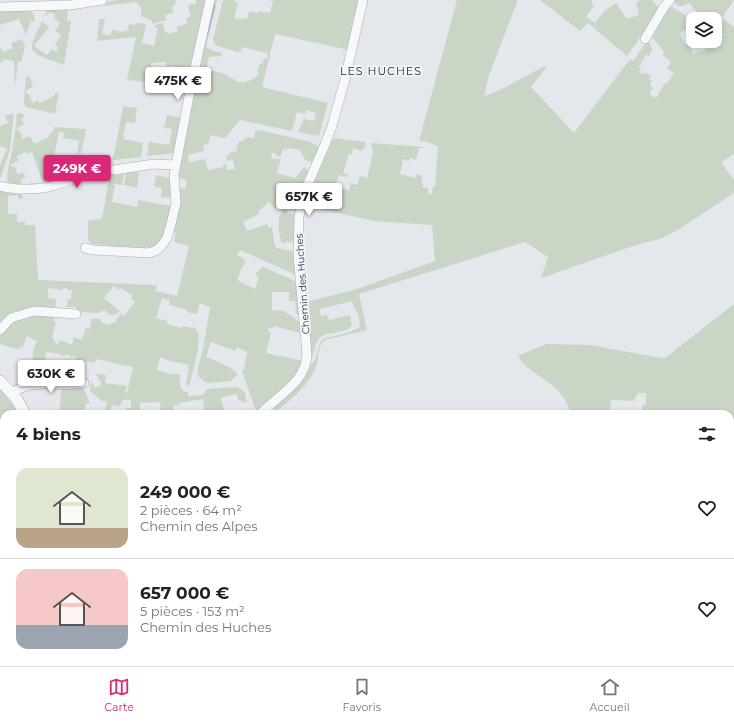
<!DOCTYPE html>
<html lang="fr">
<head>
<meta charset="utf-8">
<style>
  body { margin:0; font-family:Montserrat,sans-serif; background:#f2f2f2; color:#222; height:100vh; display:flex; flex-direction:column; font-size:15px; white-space:nowrap }
  * { box-sizing:border-box; margin:0 }
  p { font-size:13px; color:#767676 }
  .icon { flex:none; width:22px; height:22px; fill:none; stroke:currentColor; stroke-width:2; stroke-linecap:round; stroke-linejoin:round }
  .map { position:relative; flex:1; overflow:hidden }
  .side { position:absolute; left:0px; top:410px; width:734px; height:256px; display:flex; flex-direction:column; background:#fff; border-radius:12px 12px 0 0; box-shadow:0 2px 6px #0003 }
  .side>* { flex:none }
  .tools { position:absolute; left:686px; top:12px; display:grid; gap:8px }
  .tools a { display:grid; place-items:center; width:36px; height:36px; border-radius:8px; background:#fff; box-shadow:0 2px 6px #0003; font-size:20px }
  .price { position:absolute; translate:-50% -34px; padding:0 9px; border-radius:4px; background:#fff; color:#222; font-size:13px; line-height:26px; filter:drop-shadow(0 1px 2px #0008) }
  .price::after { content:''; position:absolute; left:50%; top:24px; width:12px; height:9px; margin-left:-6px; background:inherit; clip-path:polygon(0 0,100% 0,50% 100%) }
  .price.selected { background:#db2777; color:#fff }
  ul { padding:0; list-style:none }
  li { display:flex; align-items:center; gap:12px; height:100px; padding:0 16px }
  li+li { border-top:1px solid #e0e0e0 }
  li span { display:grid; place-items:center; flex:none; width:112px; height:80px; border-radius:12px; color:#555 }
  li>.icon { margin-inline-start:auto }
  span .icon { width:48px; height:48px; fill:#fffc; stroke-width:1 }
  li b { font-size:17px }
  h2 { display:flex; justify-content:space-between; align-items:center; height:48px; padding:0 16px; font-size:17px }
  .dock { display:flex; justify-content:space-around; align-items:center; height:56px; border-top:1px solid #e0e0e0; background:#fff; font-size:11px; color:#767676 }
  .dock a { display:grid; justify-items:center; gap:2px }
  .dock .selected { color:#db2777 }
  .map>svg:first-child { display:block }
  .green { fill:#c9d6c5 }
  .lines { fill:none; stroke-linecap:round; stroke-linejoin:round }
  .stream { stroke:#9fb4cc; stroke-width:2.5 }
  .minor-casing { stroke:#a9aeb7; stroke-width:10 }
  .tertiary-casing { stroke:#a9aeb7; stroke-width:12 }
  .minor { stroke:#f7f8fa; stroke-width:9 }
  .tertiary { stroke:#f7f8fa; stroke-width:11 }
  .labels { text-anchor:middle; stroke-width:3.5; stroke-linejoin:round; paint-order:stroke }
  .street-label { font-size:10px; fill:#2b3445; stroke:#f4f6f9 }
  .neighbourhood-label { font-size:11px; letter-spacing:1px; fill:#1d2536; stroke:#f4f6f9 }
</style>
</head>
<body>
<div class="map">
<svg width="734" height="666" viewBox="0 0 734 666">
  <rect width="100%" height="100%" fill="#e4e7ec"/>
  <path class="green" d="M116 0H175L176 3 172 7 173 13 165 15 167 20 153 24 151 20 141 16V7L136 2 104 6 107 2Z
    M196 0H206L189 75 188 79 184 82 178 80 179 70H175L174 66 166 67V62L151 63 152 75 162 74 163 82 172 85 127 80 136 37 97 41 99 19H105L102 34 110 36 112 30 125 32V30L128 31 129 24 135 25 136 23C139 24 143 22 146 25L142 43 154 46 158 28 154 27 155 25 163 23 164 30 169 34 178 31 177 27 187 24 186 18 191 16 188 8 190 4H196Z
    M214 0H217L206 47 213 51 222 53V56L209 57 206 70C211 71 215 71 219 72 237 77 239 92 259 74L257 71 260 64H262L264 59H267L268 53 242 47 241 51 238 52 217 46 215 44 213 39 223 0H234V2H238L234 18 238 19 248 18 249 11 257 13 258 11 270 13 273 0H361L349 50 275 34 262 87 328 103 319 136 298 132 304 119 314 121 316 113 306 110 305 114 297 112 292 131 240 120 226 137 224 138 211 135 208 144 203 145 204 151 188 155 189 162 205 159 208 170 223 167V165L226 164 227 170 235 169 233 159 227 161 226 156 233 151 236 152 238 143 248 137 254 138 255 131 258 130 311 142 321 148 314 163 305 160 300 150 287 148V150L283 149 281 156H278L275 153H272L271 156 272 159H281L277 173 295 178 304 167 307 168 306 170 310 171 298 204 295 207 280 206 275 209 269 201 258 212 259 214 243 222 247 231 267 224 268 228 272 227 274 242 276 248 291 251 295 254 296 275 240 250 237 255 244 259 245 265H243L237 280 255 289 259 276 255 274 263 267 293 280C302 289 300 306 301 318L296 313 295 301H289V292H272V310L284 311 301 323 303 334 274 326 273 328 269 327 268 331 271 332 266 353 304 361C296 382 275 397 258 411H256L242 371 244 369 247 352 237 347 235 351 211 342 206 357 221 363V364L229 367 238 374 231 381 206 383 198 376V367L203 349 210 307 200 303 197 314 187 312V310L169 305 170 300 162 298 156 318 167 321V324L181 328 182 326 193 328 194 326 199 334 198 350 189 387 186 383 189 365 166 360V359L160 357 157 370 172 375 173 373 181 375C179 381 179 389 185 392H188V396L203 395 207 389 237 387 245 392 247 403 238 400 237 394 221 398 225 414H192L204 410 203 399 179 403V405L173 406 174 414H161L160 402 140 403V413L126 414V408H131V400H123L120 406 112 405 109 414H104L107 402 102 401 90 391 91 381 95 388 102 385 96 374 94 373 106 375 105 383 127 386 125 392 127 393 133 367 96 359 95 363 86 361 83 374 80 377V371L75 356 70 357 69 354 63 356 60 354 46 352 45 362 61 363 62 369 67 380 41 378 38 374 32 368 33 351 37 341 27 336 23 346 17 349 0 344V335C14 316 29 314 52 314L54 317V321L56 323 52 338 54 339V342L58 344 60 340 72 345 74 337 82 340 86 328 90 329 92 318 100 319 102 323 109 325 116 322 118 317 121 314 124 316 135 302 131 299 133 296 121 288 119 290 114 286 104 298 120 311C114 317 109 316 105 310L97 313 76 312V307H67L68 299H71L72 290H68L67 288H63L62 290 48 288V298L56 299 55 309 31 308 11 315 0 325V188L10 190V193L22 194 23 199H19L17 195 8 196V214H17V222H25V225H35L38 280 157 285 156 291 177 296 189 246 174 242 176 234 172 228C176 219 178 211 179 201 179 197 178 192 178 188L185 189 187 180 178 178 190 114 189 112 193 88 212 2Z
    M457 0H518L489 75 484 96C507 89 526 74 548 65L531 87 574 133 630 59 633 61 647 41 651 45 652 50 649 56 646 55 639 67 641 69 639 72 643 74 645 72 651 76 649 79 652 81 650 85 653 88 649 94 656 98 665 83 667 84 674 73 667 68 671 62 663 55 664 52 652 37 668 8 672 7 693 20V27L680 33 685 45 689 44 693 54 706 49 705 46 725 35 715 29V19H704L689 3C683 6 680 8 675 3V0H734L722 18 734 27V154L721 162 734 180V193L678 230 660 239 636 245 541 278 548 257 525 242 359 294 367 330 325 340C317 346 319 358 316 367 309 386 291 399 276 412L273 407 304 378 311 364 315 360 320 343 323 339 350 332 360 327 358 314 354 308 352 301 320 309 321 316 327 315 329 320 350 315 352 325C346 334 331 331 322 336 313 342 317 352 310 358L306 302 357 289 435 261 432 225 374 221 307 206 314 183 332 141 335 138 366 142 364 149 361 151 353 148 352 154H349L343 173 348 175V177L339 175 335 187 349 190 351 183 357 185 360 176 367 178 373 153 371 143 423 147V148H419L416 160 410 158 409 161 403 159 400 174 415 178 417 174 421 175 423 188H428V194H432L433 186H435L438 147 428 142 419 141Z
    M540 0H592L591 3 594 5 586 17 595 23 604 11 616 3 627 19 639 15 636 3 640 0H652L659 8V10L627 56 588 23 580 31Z
    M68 8 67 21H71L64 65C57 62 34 56 32 49 31 43 39 27 42 21L49 27 34 46 47 55 52 49 56 52 58 48 55 45 61 35 55 31 60 23 54 18 55 16 53 13H49L43 17 47 10Z
    M0 10H29C34 13 35 16 34 22L31 21 26 35 19 19 0 25Z
    M22 39 25 47 21 62H18L15 86 14 63 13 61 4 59 3 62 0 63V47L3 52 13 48 11 43Z
    M26 76 30 77 33 87 26 90V94L28 93 33 103 38 100 39 103 42 102 55 95V94L59 92 55 114 26 107 24 103Z
    M123 106 137 108 135 123 126 122 123 139 143 143 141 157 113 160Z
    M14 113 10 150 0 179V165L7 149 0 146V126L8 123 5 116Z
    M17 113 23 114 25 117 21 119 24 124 17 128V131L19 130 23 139 30 136 34 144 49 137V135L52 133 54 127 86 129 81 154 77 153 79 141 63 138 64 133 59 132 54 156 60 157 59 163 63 164V171L58 172 60 178 49 182 43 183 32 152 27 154 26 152 17 156 18 161 11 164V167L14 166 18 175 23 172 26 178H22L21 184 8 183C5 175 12 155 13 145 15 135 16 124 17 113Z
    M167 115 183 118 176 153 147 156 149 142 169 145 172 129 164 128Z
    M116 172 117 175 124 174 122 185 115 184 112 202 137 207 138 200 170 206 171 208C168 218 167 229 163 239 155 255 122 248 107 247V245L92 244 88 240V220L102 219 110 173Z
    M136 172 139 173 137 188 124 185 126 173Z
    M156 175 170 178 171 195 169 198 161 197 162 188 154 186Z
    M283 209 288 211 287 213 296 215 294 239 291 243 286 241 285 244 281 241 278 227 279 226V217Z
    M734 304V445L730 444V414H642L643 404 646 405V393H638L635 399 633 401 611 400 610 414H571C568 406 565 398 559 392 547 378 527 372 518 356L546 344 590 345 655 357 665 358Z
    M61 388 84 389 90 404 86 403 84 413 87 414H63V410H61L60 408Z
    M0 389 13 405 19 414H4V437H0Z
    M52 662H117L120 666H48Z
    M183 662H227L229 666H176Z
    M266 662H388L390 666H259Z
    M595 662H679V666H589Z"/>
  <g class="lines">
    <path class="stream" d="M207 34 214 6
      M379 662 381 666"/>
    <defs>
      <path id="minor" d="M0 7 71 5 102 0
        M645 39 664 7 670 0
        M114 170 154 164 176 165
        M0 186C13 190 39 190 52 186 71 181 88 172 108 170
        M85 248 94 250 149 253 157 250 162 245 167 238 171 224 176 203 174 175 191 86 210 0
        M0 330 11 318 34 311 76 314
        M12 393C35 377 59 388 84 383
        M260 414C278 395 306 383 307 354L298 255 299 216 304 193 326 142 332 126 345 79 363 0
        M730 623 734 620
        M682 662V666
        M41 666 45 662"/>
      <path id="tertiary" d="M0 381 16 398 25 414
        M730 449 734 451"/>
    </defs>
    <use href="#minor" class="minor-casing"/>
    <use href="#tertiary" class="tertiary-casing"/>
    <use href="#minor" class="minor"/>
    <use href="#tertiary" class="tertiary"/>
  </g>
  <g class="labels">
    <g class="street-label">
      <text transform="translate(302 284) rotate(-94)" y="4">Chemin des Huches</text>
    </g>
    <g class="neighbourhood-label">
      <text x="381" y="75">LES HUCHES</text>
    </g>
  </g>
</svg>
<div class="tools">
<a><svg class="icon" aria-label="layers" viewBox="0 0 24 24"><path d="M12 4l9 5-9 5-9-5zM3 14l9 5 9-5"/></svg></a>
</div>
<b class="price" style="left:178px;top:101px">475K €</b>
<b class="price selected" style="left:77px;top:189px">249K €</b>
<b class="price" style="left:309px;top:217px">657K €</b>
<b class="price" style="left:51px;top:394px">630K €</b>
<section class="side">
<h2>4 biens<svg class="icon" aria-label="filters" viewBox="0 0 24 24"><path d="M4 7h16M4 17h16"/><circle cx="9" cy="7" r="2"/><circle cx="15" cy="17" r="2"/></svg></h2>
<ul>
<li><span style="background:linear-gradient(#dfe7d0 75%,#b9a48a 0)"><svg class="icon" aria-label="home" viewBox="0 0 24 24"><path d="M3 11l9-7 9 7M6 9v11h12V9"/></svg></span><div><b>249 000 €</b><p>2 pièces · 64 m²</p><p>Chemin des Alpes</p></div><svg class="icon" aria-label="heart" viewBox="0 0 24 24"><path d="M12 20l-8-8c-3-5 5-10 8-4 3-6 11-1 8 4z"/></svg></li>
<li><span style="background:linear-gradient(#f6c9c9 70%,#9aa5b1 0)"><svg class="icon" aria-label="home" viewBox="0 0 24 24"><path d="M3 11l9-7 9 7M6 9v11h12V9"/></svg></span><div><b>657 000 €</b><p>5 pièces · 153 m²</p><p>Chemin des Huches</p></div><svg class="icon" aria-label="heart" viewBox="0 0 24 24"><path d="M12 20l-8-8c-3-5 5-10 8-4 3-6 11-1 8 4z"/></svg></li>
</ul>
</section>
</div>
<nav class="dock">
<a class="selected"><svg class="icon" aria-label="map" viewBox="0 0 24 24"><path d="M3 6l6-2 6 2 6-2v14l-6 2-6-2-6 2zM9 4v14M15 6v14"/></svg>Carte</a>
<a><svg class="icon" aria-label="saved" viewBox="0 0 24 24"><path d="M7 4h10v16l-5-4-5 4z"/></svg>Favoris</a>
<a><svg class="icon" aria-label="home" viewBox="0 0 24 24"><path d="M3 11l9-7 9 7M6 9v11h12V9"/></svg>Accueil</a>
</nav>
</body>
</html>
